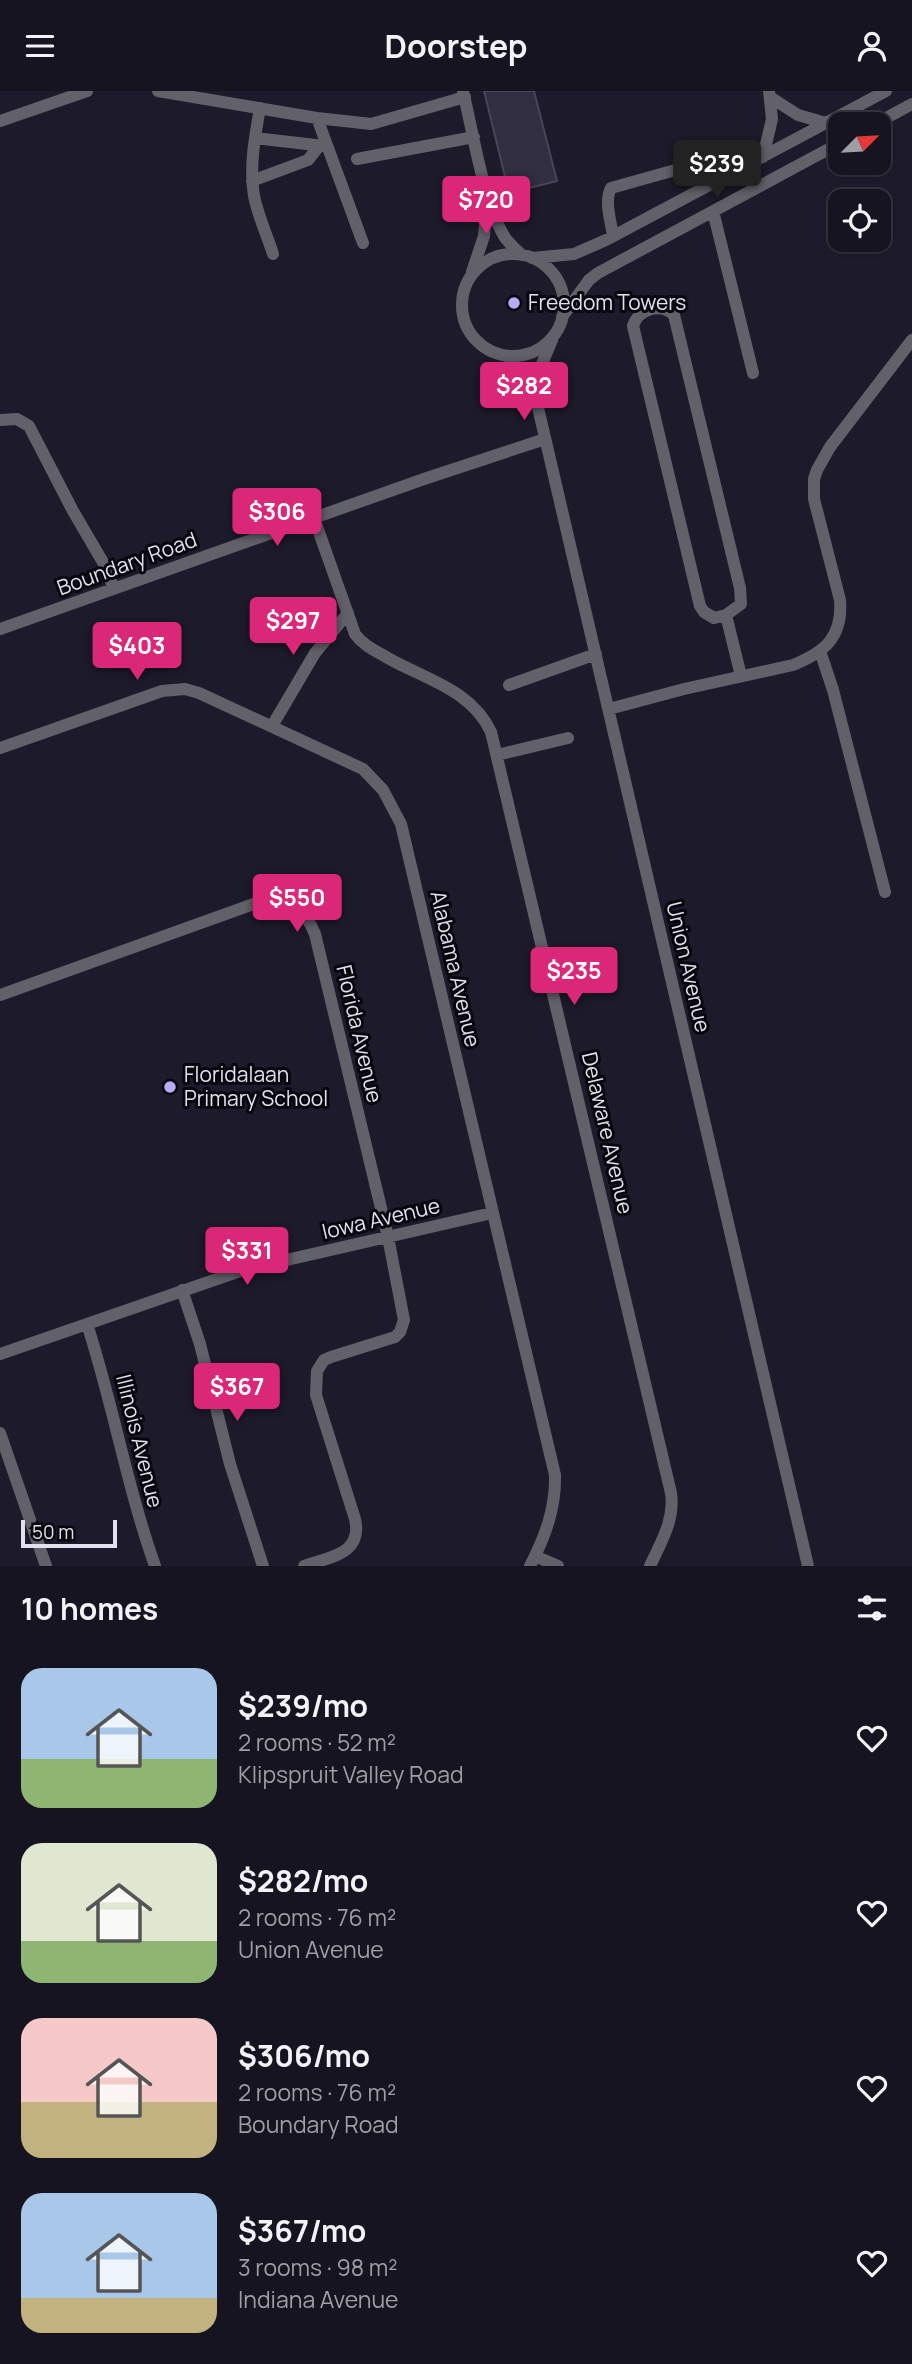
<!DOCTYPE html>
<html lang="en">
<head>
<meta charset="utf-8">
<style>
  body { margin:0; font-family:Manrope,sans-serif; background:#1f1d29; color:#f1f3f6; height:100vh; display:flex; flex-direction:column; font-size:26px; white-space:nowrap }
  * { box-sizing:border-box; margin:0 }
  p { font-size:23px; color:#9e9ea5 }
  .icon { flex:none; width:38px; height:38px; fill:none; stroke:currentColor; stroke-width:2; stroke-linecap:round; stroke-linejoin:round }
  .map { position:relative; height:1475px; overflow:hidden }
  .side { display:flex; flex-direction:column; background:#161420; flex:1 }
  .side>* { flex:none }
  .needle { width:46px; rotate:66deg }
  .buttons { position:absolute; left:828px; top:21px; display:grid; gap:14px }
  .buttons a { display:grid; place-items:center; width:63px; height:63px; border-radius:14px; background:#161420; box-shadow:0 2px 5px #0004,0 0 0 2px #35333e; font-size:35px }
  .scale { position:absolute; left:21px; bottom:18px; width:96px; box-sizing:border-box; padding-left:7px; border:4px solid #e2e0ec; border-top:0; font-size:19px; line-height:24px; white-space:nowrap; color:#e2e0ec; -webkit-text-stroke:5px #07060d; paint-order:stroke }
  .price { position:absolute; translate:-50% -60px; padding:0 16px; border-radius:7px; background:#db2777; color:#fff; font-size:23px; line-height:46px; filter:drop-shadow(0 2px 4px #0008) }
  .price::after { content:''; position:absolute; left:50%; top:42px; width:21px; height:16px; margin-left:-10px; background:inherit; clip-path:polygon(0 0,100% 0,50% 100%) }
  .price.active { background:#222; color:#fff }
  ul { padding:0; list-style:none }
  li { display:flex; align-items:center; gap:21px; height:175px; padding:0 21px }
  li span { display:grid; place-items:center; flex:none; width:196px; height:140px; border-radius:21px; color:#555 }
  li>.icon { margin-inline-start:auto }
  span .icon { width:84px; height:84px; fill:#fffc; stroke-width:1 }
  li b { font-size:30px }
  h2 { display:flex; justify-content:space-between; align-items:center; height:84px; padding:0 21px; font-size:30px }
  header { display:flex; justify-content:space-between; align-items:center; height:91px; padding:0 21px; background:#161420; font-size:32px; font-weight:700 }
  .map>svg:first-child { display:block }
  .building { fill:#322e41; stroke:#484558; stroke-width:2 }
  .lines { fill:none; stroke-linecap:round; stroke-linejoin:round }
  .minor { stroke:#62616a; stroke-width:12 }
  .poi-dot { fill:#b9abf7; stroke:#07060d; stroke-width:2.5 }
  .labels { text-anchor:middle; stroke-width:6; stroke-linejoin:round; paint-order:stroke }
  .poi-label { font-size:21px; fill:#e2e0ec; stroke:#07060d; text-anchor:start }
  .street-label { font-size:21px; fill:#e2e0ec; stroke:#07060d }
</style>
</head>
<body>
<header><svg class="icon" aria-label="menu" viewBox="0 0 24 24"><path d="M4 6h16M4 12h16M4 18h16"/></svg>Doorstep<svg class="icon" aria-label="person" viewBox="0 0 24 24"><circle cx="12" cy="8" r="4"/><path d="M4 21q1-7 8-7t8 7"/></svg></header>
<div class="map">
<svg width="912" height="1475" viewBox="0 0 912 1475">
  <rect width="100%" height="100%" fill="#1d1a2b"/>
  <path class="building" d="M484 0H534L557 90 509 102Z"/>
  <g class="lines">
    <path class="minor" d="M158 0 317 27 371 33 465 6
      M463 0C473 41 484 115 506 148 511 154 516 159 522 164
      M770 6 798 24 826 32
      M260 17C255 45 249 76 254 105 258 125 267 144 273 163
      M317 27 363 152
      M0 30 87 0
      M875 33 912 13
      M255 47 324 55
      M763 66 772 28 769 0
      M357 68 474 46
      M252 90 308 69 319 55
      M713 120 753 282
      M613 145C611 131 604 110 611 97L704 71 710 72 724 86
      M462 214a51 51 0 1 1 102 0a51 51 0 1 1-102 0Z
      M532 167 574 163 606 149 886 0
      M472 181 484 145 487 110
      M562 226 589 189 598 182 840 52
      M508 265 536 308 808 1475
      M536 308 542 273 552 249
      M0 329 17 328 29 335 73 420 104 473 114 498
      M314 427 355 543C363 554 374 559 386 566 424 588 471 598 491 641L671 1402C675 1429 661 1451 650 1475
      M726 524 741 513 740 497 674 224C661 211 638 218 633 235L700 515 704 521 714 527 726 524 741 585
      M0 538 424 388 545 348
      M820 560 833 599 885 801
      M509 594 596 563
      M609 618 684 598 793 574C825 561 843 546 840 509L814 408V388L817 379 830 356 912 249
      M272 635 315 562 348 522
      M0 657 162 600 185 598 199 602 363 678 383 699 401 733 555 1384C556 1417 545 1446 530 1475
      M497 664 568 647
      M0 904 262 810C289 806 305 818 315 843L388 1146 404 1229 400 1241 395 1246 331 1266 324 1269 317 1280 316 1304 355 1428C363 1463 330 1466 304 1475
      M182 1199 200 1253 230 1373 263 1475
      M87 1233C113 1313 127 1396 155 1475
      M0 1263 243 1179 492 1122
      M0 1342 46 1475
      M535 1465 558 1475"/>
  </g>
  <g class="poi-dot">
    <circle cx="514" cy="212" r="7"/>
    <circle cx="170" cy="996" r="7"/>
  </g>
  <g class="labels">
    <g class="poi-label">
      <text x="528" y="219">Freedom Towers</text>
      <text x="184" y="991">Floridalaan<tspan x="184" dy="24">Primary School</tspan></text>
    </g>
    <g class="street-label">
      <text transform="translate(127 473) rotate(-20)" y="7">Boundary Road</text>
      <text transform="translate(688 876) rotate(77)" y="7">Union Avenue</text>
      <text transform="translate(455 878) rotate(77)" y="7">Alabama Avenue</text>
      <text transform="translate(359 943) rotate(77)" y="7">Florida Avenue</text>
      <text transform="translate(607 1042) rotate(77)" y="7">Delaware Avenue</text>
      <text transform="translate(381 1128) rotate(-13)" y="7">Iowa Avenue</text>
      <text transform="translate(139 1350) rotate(76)" y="7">Illinois Avenue</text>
    </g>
  </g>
</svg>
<div class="buttons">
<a><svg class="needle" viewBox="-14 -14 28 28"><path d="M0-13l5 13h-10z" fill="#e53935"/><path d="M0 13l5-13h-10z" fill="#9e9ea5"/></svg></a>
<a><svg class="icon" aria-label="locate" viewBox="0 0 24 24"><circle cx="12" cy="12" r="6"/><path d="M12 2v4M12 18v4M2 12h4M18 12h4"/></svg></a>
</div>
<div class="scale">50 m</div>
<b class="price active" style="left:717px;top:109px">$239</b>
<b class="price" style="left:486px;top:145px">$720</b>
<b class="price" style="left:524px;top:331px">$282</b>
<b class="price" style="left:277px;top:457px">$306</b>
<b class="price" style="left:293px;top:566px">$297</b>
<b class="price" style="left:137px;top:591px">$403</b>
<b class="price" style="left:297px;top:843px">$550</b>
<b class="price" style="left:574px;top:916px">$235</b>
<b class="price" style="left:247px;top:1196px">$331</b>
<b class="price" style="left:237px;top:1332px">$367</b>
</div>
<section class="side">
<h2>10 homes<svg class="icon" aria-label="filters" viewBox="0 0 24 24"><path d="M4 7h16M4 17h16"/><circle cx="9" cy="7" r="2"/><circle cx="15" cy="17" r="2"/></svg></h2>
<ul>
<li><span style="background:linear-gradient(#a9c7e8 65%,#8fb573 0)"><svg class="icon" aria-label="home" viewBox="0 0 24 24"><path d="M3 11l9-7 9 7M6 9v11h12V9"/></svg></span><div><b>$239/mo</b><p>2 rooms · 52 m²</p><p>Klipspruit Valley Road</p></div><svg class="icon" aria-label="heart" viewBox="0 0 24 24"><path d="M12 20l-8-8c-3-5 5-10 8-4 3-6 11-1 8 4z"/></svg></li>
<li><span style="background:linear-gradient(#dfe7d0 70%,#8fb573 0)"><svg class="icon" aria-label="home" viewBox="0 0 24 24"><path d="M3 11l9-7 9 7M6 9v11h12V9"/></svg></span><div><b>$282/mo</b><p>2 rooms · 76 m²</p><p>Union Avenue</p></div><svg class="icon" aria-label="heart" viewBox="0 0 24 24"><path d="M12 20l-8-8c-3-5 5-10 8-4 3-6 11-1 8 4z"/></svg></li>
<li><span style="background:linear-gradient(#f6c9c9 60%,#c2b280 0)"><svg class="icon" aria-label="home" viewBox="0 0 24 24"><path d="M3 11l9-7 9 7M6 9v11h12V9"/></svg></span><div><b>$306/mo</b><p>2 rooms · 76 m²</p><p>Boundary Road</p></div><svg class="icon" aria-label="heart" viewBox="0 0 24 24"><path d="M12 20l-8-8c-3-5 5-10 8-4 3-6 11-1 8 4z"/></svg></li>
<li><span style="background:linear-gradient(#a9c7e8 75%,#c2b280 0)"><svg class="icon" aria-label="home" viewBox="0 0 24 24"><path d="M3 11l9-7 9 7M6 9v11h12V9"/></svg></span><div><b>$367/mo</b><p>3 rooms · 98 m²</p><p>Indiana Avenue</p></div><svg class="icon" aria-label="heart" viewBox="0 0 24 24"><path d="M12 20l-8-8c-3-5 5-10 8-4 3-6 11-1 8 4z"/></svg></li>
</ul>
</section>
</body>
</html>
